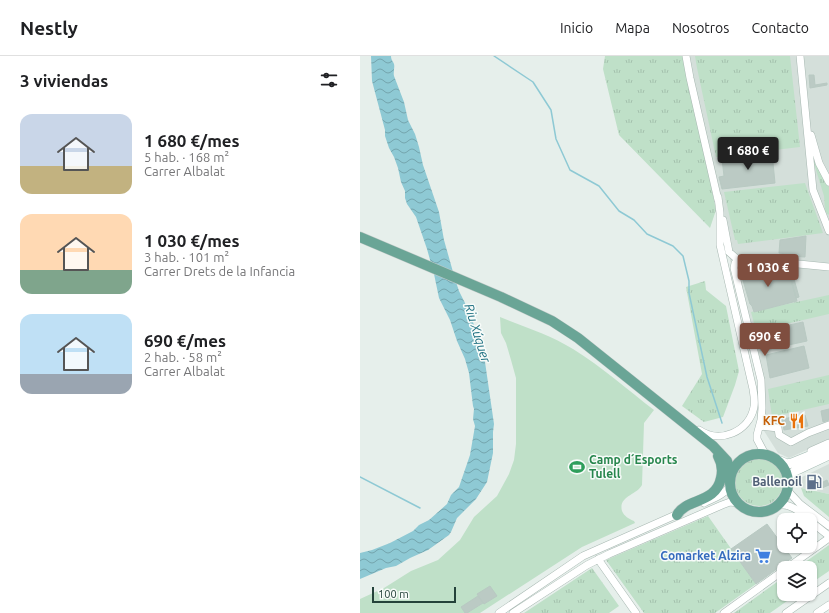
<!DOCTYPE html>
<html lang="es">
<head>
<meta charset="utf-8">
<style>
  body { margin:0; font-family:Ubuntu,sans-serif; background:#f2f2f2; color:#202124; height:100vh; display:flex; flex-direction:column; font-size:15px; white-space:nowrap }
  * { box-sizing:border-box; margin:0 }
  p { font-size:13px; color:#757577 }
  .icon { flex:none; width:22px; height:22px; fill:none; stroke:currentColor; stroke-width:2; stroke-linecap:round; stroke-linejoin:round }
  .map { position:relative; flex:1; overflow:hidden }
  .side { display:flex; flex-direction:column; background:#fff; width:360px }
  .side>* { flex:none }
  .controls { position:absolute; left:417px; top:457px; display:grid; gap:8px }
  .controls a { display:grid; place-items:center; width:40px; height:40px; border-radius:8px; background:#fff; box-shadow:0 1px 3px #0004; font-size:20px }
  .scale { position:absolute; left:12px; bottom:10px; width:84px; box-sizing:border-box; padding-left:4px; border:2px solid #24423a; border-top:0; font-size:11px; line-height:14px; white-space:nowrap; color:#24423a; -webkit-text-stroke:3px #f7fbf9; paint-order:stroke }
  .price { position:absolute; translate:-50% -34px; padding:0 9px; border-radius:4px; background:#7f4e3f; color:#fff; font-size:13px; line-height:26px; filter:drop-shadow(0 1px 2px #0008) }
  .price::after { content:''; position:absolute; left:50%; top:24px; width:12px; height:9px; margin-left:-6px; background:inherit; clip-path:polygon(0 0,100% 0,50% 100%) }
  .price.on { background:#222; color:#fff }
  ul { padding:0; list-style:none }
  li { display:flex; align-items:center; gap:12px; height:100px; padding:0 20px }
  li span { display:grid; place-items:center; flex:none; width:112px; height:80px; border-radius:12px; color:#555 }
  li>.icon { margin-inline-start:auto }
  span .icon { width:48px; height:48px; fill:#fffc; stroke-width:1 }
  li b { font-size:17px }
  h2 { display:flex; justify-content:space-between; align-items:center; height:48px; padding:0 20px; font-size:17px }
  header { display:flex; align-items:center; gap:24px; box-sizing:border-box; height:56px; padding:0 20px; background:#fff; border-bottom:1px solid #e0e0e0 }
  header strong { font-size:19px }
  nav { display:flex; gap:22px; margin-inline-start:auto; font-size:14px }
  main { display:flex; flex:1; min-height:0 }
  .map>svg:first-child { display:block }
  .built { fill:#d4dfda }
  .grass { fill:url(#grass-tufts) }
  .garden { fill:#bfe0c8 }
  .water { fill:url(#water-waves) }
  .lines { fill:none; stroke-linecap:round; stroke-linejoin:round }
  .stream { stroke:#8ec9d4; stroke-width:1.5 }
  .building { fill:#bbcac4; stroke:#b8c9c2 }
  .minor-casing { stroke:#a8b8b2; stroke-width:8 }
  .secondary-casing { stroke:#a4bbb3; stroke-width:10 }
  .primary-casing { stroke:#c2cac8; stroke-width:11 }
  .minor { stroke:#fff; stroke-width:7 }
  .secondary { stroke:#fff; stroke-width:9 }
  .primary { stroke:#6aa596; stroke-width:10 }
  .labels { text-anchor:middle; stroke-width:3; stroke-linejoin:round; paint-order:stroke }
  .food-label { font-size:12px; font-weight:bold; fill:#c56008; stroke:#f7fbf9; text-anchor:end }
  .leisure-label { font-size:12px; font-weight:bold; fill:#27864d; stroke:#f7fbf9; text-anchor:start }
  .service-label { font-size:12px; font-weight:bold; fill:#4e5e75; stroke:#f7fbf9; text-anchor:end }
  .shop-label { font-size:12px; font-weight:bold; fill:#366cbe; stroke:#f7fbf9; text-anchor:end }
  .water-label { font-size:13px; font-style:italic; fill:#1c6f80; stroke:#f7fbf9 }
</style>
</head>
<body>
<header>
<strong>Nestly</strong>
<nav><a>Inicio</a><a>Mapa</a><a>Nosotros</a><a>Contacto</a></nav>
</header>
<main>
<section class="side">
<h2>3 viviendas<svg class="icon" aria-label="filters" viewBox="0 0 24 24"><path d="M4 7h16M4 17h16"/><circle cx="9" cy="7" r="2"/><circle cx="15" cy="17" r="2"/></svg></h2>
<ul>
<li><span style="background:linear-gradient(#c9d6e8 65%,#c2b280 0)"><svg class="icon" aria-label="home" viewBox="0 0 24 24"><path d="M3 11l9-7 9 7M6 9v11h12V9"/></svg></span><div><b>1 680 €/mes</b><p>5 hab. · 168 m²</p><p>Carrer Albalat</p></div></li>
<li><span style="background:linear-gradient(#ffd9b3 70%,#7fa58c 0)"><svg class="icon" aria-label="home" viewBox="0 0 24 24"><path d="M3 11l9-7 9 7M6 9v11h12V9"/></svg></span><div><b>1 030 €/mes</b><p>3 hab. · 101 m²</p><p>Carrer Drets de la Infancia</p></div></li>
<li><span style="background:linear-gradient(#bfe0f5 75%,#9aa5b1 0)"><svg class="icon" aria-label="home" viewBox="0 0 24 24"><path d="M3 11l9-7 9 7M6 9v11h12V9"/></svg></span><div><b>690 €/mes</b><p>2 hab. · 58 m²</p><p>Carrer Albalat</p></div></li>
</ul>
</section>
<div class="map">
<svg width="469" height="557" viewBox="0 0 469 557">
  <defs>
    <pattern id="grass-tufts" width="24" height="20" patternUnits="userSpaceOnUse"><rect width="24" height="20" fill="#bfe0c8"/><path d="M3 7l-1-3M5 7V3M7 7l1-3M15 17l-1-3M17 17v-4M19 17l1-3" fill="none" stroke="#a4c1ad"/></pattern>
    <pattern id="water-waves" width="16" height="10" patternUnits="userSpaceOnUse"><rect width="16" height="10" fill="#8ec9d4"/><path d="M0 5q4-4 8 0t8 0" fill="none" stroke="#74a5ad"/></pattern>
  </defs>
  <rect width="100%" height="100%" fill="#e6efeb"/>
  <path class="built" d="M323 0H469V384L429 402 418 397 397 364 398 325Z
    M469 408V438L441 432 440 429V422Z"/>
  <path class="grass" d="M245 0H325L356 154 350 172 259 79 243 13Z
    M335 0H430L440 91 356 101 337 12Z
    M451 98 469 131V158L468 159 465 155 464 140Z
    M445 127 463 177 378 188 377 184H375L364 136Z
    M345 225 346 234 366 250 379 315 375 329 363 361 344 366 322 350 342 318 326 231Z
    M469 239V258L396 275 391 256Z
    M469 319V348L412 361 408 333Z
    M375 426a24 24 0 1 1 48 0a24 24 0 1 1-48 0Z
    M441 432 469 438V461L444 440Z
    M348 460 396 528 355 557H284L246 504Z
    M469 489V515L450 528V512H437Z
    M232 512 259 550 249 557H164Z
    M424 521V538H437L410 557H374Z"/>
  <path class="garden" d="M140 261C165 271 191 279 213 293 242 311 268 334 294 354L284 367 282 429C277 439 258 440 262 455 264 460 269 463 274 465L275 467 222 491 120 557H0V543L24 532 51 515 78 504 100 484 114 461 137 440 149 418 154 404 156 388V322L151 304 146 287 141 277Z"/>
  <path class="water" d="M11 0H31C31 4 33 5 34 8 35 12 33 16 34 20L44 46 48 64 55 78 59 91 63 109 79 156 84 184 95 223 99 235 105 247 107 254 113 266 120 289 121 296 125 306 134 368 133 376V397L127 426 116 443 97 462 91 476 89 479 68 494 50 502 36 510 26 512 0 523V497L12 494 30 487 53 475 59 469 69 464 87 448 91 439 99 431 110 399 115 370 113 363 114 353 113 350 109 317 105 303 97 285 90 264 79 242 74 218 67 193 56 161 47 148 45 142V135L41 126 38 112 34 101 29 92 25 80V74L12 25Z"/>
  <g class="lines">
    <path class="stream" d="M134 0 173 26 191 54 196 83 210 114 239 130 259 155 274 164 287 178 313 190 323 200 329 225V237L347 321 362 367
      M0 421 60 452"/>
  </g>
  <path class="building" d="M449 19H454L455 29 467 27V29L450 32Z
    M412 97 415 127 362 133 359 121 364 120 362 103Z
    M446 180 445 201 427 200V198L419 197 420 184Z
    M385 208 408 210V215L429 217 437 245 394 256 392 250 390 248 382 221 388 219Z
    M431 223H434L439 241 436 242Z
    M443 266 447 285 401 295 397 276Z
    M444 290 449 312 410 322 406 299Z
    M469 353V364L463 366 461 355Z
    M445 359 448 370 424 374 422 363Z
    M467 424 469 429 457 434 455 430Z
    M407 468 432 502 396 528 371 493Z
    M130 530 137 540 124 548 117 538Z
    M118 540 123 547 107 557H105L101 551Z"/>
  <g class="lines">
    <defs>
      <path id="minor" d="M326 0 330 22 358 144
        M440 0 453 134 469 175
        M451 79 459 107 469 126
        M363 164 369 196 378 204
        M378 204 375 207 374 212 401 324 402 352 401 364 397 379V383L405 398
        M378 204 388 203 469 211
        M400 370 418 372 419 379 431 386 448 377 469 369
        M339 374C360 388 389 376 394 351 395 345 394 339 393 333L360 189V157L358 141
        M451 395 469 387
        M428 435 440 448 469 470
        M344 447C354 442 364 439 370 430
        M418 449C431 447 440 456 449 464
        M450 465 469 480
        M238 503 276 557
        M427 512 469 482
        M139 557 223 500 320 457
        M153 557 227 509 249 498 362 449 370 446 378 447
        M364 557 424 514
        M426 557 469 527
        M457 557 469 549"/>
      <path id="secondary" d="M420 405 427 408 432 407 469 392
        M429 423 430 419 435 415 469 399"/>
      <path id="primary" d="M0 181 141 241 192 265 218 282 353 390 367 405 371 419
        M370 427a29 29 0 1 1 58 0a29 29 0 1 1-58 0Z
        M317 459C326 442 356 448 361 422 363 414 362 407 358 400"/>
    </defs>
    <use href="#minor" class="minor-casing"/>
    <use href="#secondary" class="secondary-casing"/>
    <use href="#primary" class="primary-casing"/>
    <use href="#minor" class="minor"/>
    <use href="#secondary" class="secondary"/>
    <use href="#primary" class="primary"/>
  </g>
  <defs>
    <symbol id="restaurant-bare" viewBox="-9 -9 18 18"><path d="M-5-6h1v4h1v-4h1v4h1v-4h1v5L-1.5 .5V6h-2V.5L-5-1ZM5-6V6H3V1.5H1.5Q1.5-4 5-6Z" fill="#e8710a" stroke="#f7fbf9" stroke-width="2.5" paint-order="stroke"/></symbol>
    <symbol id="stadium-bare" viewBox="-9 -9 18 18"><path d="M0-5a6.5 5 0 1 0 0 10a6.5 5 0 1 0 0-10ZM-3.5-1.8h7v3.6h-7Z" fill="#2e9e5b" stroke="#f7fbf9" stroke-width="2.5" paint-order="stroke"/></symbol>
    <symbol id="fuel-bare" viewBox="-9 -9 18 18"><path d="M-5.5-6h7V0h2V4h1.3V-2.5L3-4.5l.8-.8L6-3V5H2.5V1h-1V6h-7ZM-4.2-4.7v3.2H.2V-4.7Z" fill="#5c6f8a" stroke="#f7fbf9" stroke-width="2.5" paint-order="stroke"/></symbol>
    <symbol id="supermarket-bare" viewBox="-9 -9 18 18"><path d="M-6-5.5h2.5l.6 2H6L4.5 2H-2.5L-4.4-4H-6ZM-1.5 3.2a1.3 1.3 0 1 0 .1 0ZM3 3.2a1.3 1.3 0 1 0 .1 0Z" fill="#3f7fe0" stroke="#f7fbf9" stroke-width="2.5" paint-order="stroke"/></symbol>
  </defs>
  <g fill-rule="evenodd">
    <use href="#restaurant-bare" x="426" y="354" width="22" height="22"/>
    <use href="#stadium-bare" x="206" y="400" width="22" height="22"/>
    <use href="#fuel-bare" x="443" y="415" width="22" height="22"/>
    <use href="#supermarket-bare" x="392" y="489" width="22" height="22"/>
  </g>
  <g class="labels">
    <g class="food-label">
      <text x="425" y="369">KFC</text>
    </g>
    <g class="leisure-label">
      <text x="229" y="408">Camp d´Esports<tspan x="229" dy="14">Tulell</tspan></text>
    </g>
    <g class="service-label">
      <text x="442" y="430">Ballenoil</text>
    </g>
    <g class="shop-label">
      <text x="391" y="504">Comarket Alzira</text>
    </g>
    <g class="water-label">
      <text transform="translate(118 277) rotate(73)" y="5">Riu Xúquer</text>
    </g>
  </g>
</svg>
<div class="controls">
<a><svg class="icon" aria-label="locate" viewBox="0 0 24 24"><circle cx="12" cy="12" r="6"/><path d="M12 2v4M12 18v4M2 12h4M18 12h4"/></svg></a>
<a><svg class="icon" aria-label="layers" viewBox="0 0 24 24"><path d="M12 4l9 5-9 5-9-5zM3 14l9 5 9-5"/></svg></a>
</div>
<div class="scale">100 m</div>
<b class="price on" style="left:388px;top:115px">1 680 €</b>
<b class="price" style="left:408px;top:232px">1 030 €</b>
<b class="price" style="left:405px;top:301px">690 €</b>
</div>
</main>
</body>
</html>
